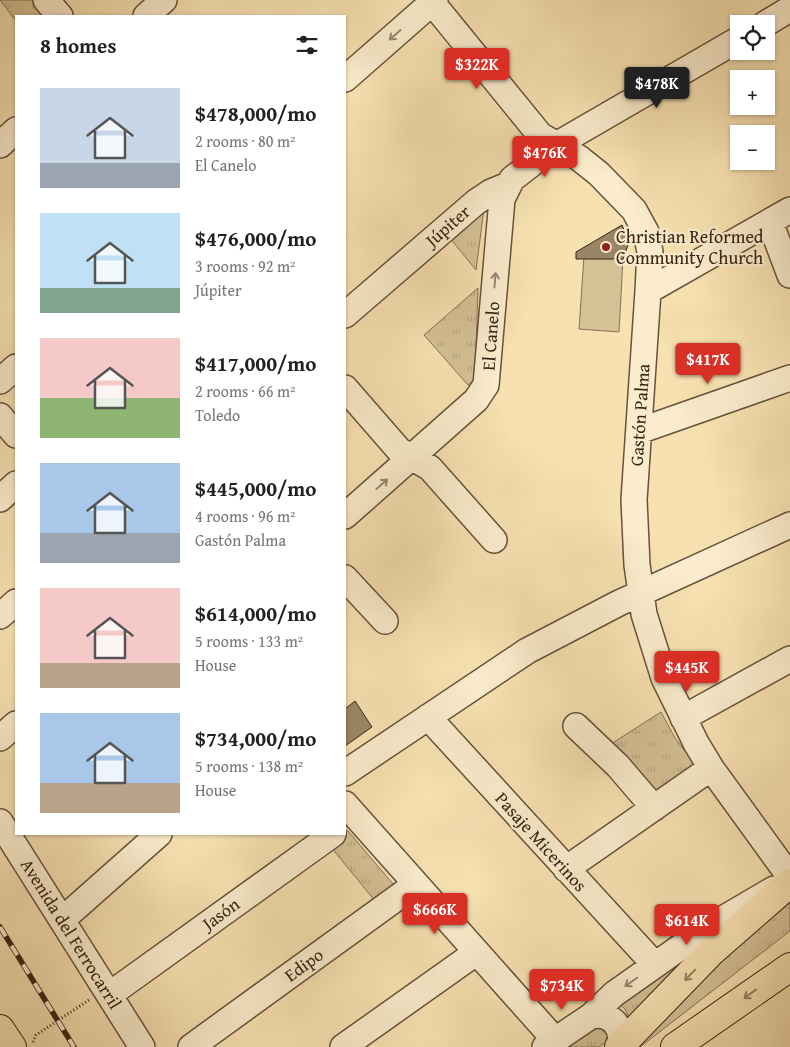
<!DOCTYPE html>
<html lang="en">
<head>
<meta charset="utf-8">
<style>
  body { margin:0; font-family:"Gentium Book Plus",serif; background:#f6f6f6; color:#202124; height:100vh; display:flex; flex-direction:column; font-size:19px; white-space:nowrap }
  * { box-sizing:border-box; margin:0 }
  p { font-size:16px; color:#757577 }
  .icon { flex:none; width:28px; height:28px; fill:none; stroke:currentColor; stroke-width:2; stroke-linecap:round; stroke-linejoin:round }
  .map { position:relative; flex:1; overflow:hidden }
  .drawer { position:absolute; left:15px; top:15px; width:331px; height:820px; display:flex; flex-direction:column; background:#fff; border-radius:0px; box-shadow:0 1px 4px #0004 }
  .drawer>* { flex:none }
  .fabs { position:absolute; left:730px; top:15px; display:grid; gap:10px }
  .fabs a { display:grid; place-items:center; width:45px; height:45px; border-radius:0px; background:#fff; box-shadow:0 1px 4px #0004; font-size:25px }
  .price { position:absolute; translate:-50% -42px; padding:0 11px; border-radius:5px; background:#d93025; color:#fff; font-size:16px; line-height:32px; filter:drop-shadow(0 1px 2px #0008) }
  .price::after { content:''; position:absolute; left:50%; top:30px; width:15px; height:11px; margin-left:-8px; background:inherit; clip-path:polygon(0 0,100% 0,50% 100%) }
  .price.selected { background:#222; color:#fff }
  ul { padding:0; list-style:none }
  li { display:flex; align-items:center; gap:15px; height:125px; padding:0 25px }
  li span { display:grid; place-items:center; flex:none; width:140px; height:100px; border-radius:0px; color:#555 }
  li>.icon { margin-inline-start:auto }
  span .icon { width:60px; height:60px; fill:#fffc; stroke-width:1 }
  li b { font-size:21px }
  h2 { display:flex; justify-content:space-between; align-items:center; height:60px; padding:0 25px; font-size:21px }
  .map>svg:first-child { display:block }
  .grass { fill:url(#grass-tufts); stroke:#867255 }
  .green { fill:#d6c196; stroke:#867255 }
  .building { fill:#9a8666; stroke:#362414 }
  .lines { fill:none; stroke-linecap:round; stroke-linejoin:round }
  .minor-casing { stroke:#66533b; stroke-width:28 }
  .major-casing { stroke:#362414; stroke-width:30 }
  .highway-casing { stroke:#362414; stroke-width:30 }
  .path { stroke:#362414; stroke-width:3; stroke-dasharray:1 2.5; stroke-linecap:butt }
  .minor { stroke:#faeccc; stroke-width:25 }
  .major { stroke:#f7e1b1; stroke-width:28 }
  .highway { stroke:#f7e1b1; stroke-width:28 }
  .rail-casing { stroke:#362414; stroke-width:5.5 }
  .rail { stroke:#faeccc; stroke-width:4; stroke-dasharray:11; stroke-linecap:butt }
  .oneway { stroke:#988870 }
  .oneway2 { stroke:#968262 }
  .poi-dot { fill:#8f2418; stroke:#faeccc; stroke-width:2 }
  .labels { text-anchor:middle; stroke-width:4.5; stroke-linejoin:round; paint-order:stroke }
  .street-label { font-size:18px; fill:#362414; stroke:#faeccc }
  .poi-label { font-size:18px; fill:#362414; stroke:#faeccc; text-anchor:start }
</style>
</head>
<body>
<div class="map">
<svg width="790" height="1047" viewBox="0 0 790 1047">
  <defs>
    <pattern id="grass-tufts" width="24" height="20" patternUnits="userSpaceOnUse" patternTransform="scale(1.25)"><rect width="24" height="20" fill="#d6c196"/><path d="M3 7l-1-3M5 7V3M7 7l1-3M15 17l-1-3M17 17v-4M19 17l1-3" fill="none" stroke="#b8a680"/></pattern>
  </defs>
  <rect width="100%" height="100%" fill="#f7e1b1"/>
  <filter id="stains"><feTurbulence type="fractalNoise" baseFrequency=".004" numOctaves="4"/><feColorMatrix values="0 0 0 0 .2 0 0 0 0 .09 0 0 0 0 .02 0 0 0 .5 -.17"/></filter>
  <radialGradient id="worn" r=".72"><stop offset=".6" stop-color="#630" stop-opacity="0"/><stop offset="1" stop-color="#630" stop-opacity=".3"/></radialGradient>
  <path class="grass" d="M0 0H41L54 16H16V21Z
    M484 209 476 270 449 237Z
    M478 288 475 379 468 385 424 335Z
    M661 712 675 738 698 768 656 796 611 744Z
    M348 831 399 891 380 907 330 846Z
    M790 895V931L640 1047H630Z
    M703 942 630 1020 625 1009 618 1003Z
    M600 1023 611 1038 599 1047H566Z"/>
  <path class="green" d="M584 256 623 259 619 332 579 329Z"/>
  <path class="building" d="M622 225 629 242 623 259H576V252Z
    M355 701 372 727 345 746V709Z"/>
  <g class="lines">
    <defs>
      <path id="minor" d="M46 0 60 16
        M430 0 540 135 579 158 599 174 634 210 646 232 650 252 648 291 634 500 637 565 644 614 664 678 696 743 711 768 790 877
        M146 16 164 0
        M765 24 790 9
        M345 79 435 0
        M0 145 16 130
        M770 222 790 275
        M648 291 790 210
        M345 315 476 202 491 192 508 185
        M0 381 16 367
        M345 388 399 450 430 468 494 540
        M0 416 16 435
        M639 431 790 378
        M0 499 16 484
        M345 516 476 400 486 385 502 199 512 179 556 145 739 39
        M345 578 385 621
        M0 616 16 602
        M428 717 655 965
        M683 718 790 659
        M576 726 618 766 654 808
        M0 738 16 724
        M345 773 527 651 619 603 790 525
        M345 804 555 1040
        M0 822 142 1047
        M566 869 711 768
        M62 920 159 834
        M109 995 333 834
        M591 1016C611 1012 625 1027 619 1047
        M191 1047 416 884
        M343 1047 477 952
        M545 1047 591 1016 614 994 709 927 774 889"/>
      <path id="major" d="M0 1029 12 1047
        M619 1047 711 952 790 883"/>
      <path id="highway" d="M675 1047 790 967"/>
    </defs>
    <use href="#minor" class="minor-casing"/>
    <use href="#major" class="major-casing"/>
    <use href="#highway" class="highway-casing"/>
    <path class="path" d="M33 1042 36 1035 89 1000"/>
    <use href="#minor" class="minor"/>
    <use href="#major" class="major"/>
    <use href="#highway" class="highway"/>
    <defs>
      <path id="rail" d="M0 927 74 1047"/>
    </defs>
    <use href="#rail" class="rail-casing"/>
    <use href="#rail" class="rail"/>
  </g>
  <defs><path id="oneway-shaft" d="M-6 0H5M1.5-3L5.5 0L1.5 3" fill="none" stroke-width="1.6" stroke-linecap="round" stroke-linejoin="round" transform="scale(1.25)"/></defs>
  <g class="oneway">
    <use href="#oneway-shaft" transform="translate(395 35) rotate(139)"/>
    <use href="#oneway-shaft" transform="translate(495 280) rotate(-86)"/>
    <use href="#oneway-shaft" transform="translate(382 484) rotate(-42)"/>
    <use href="#oneway-shaft" transform="translate(631 982) rotate(145)"/>
  </g>
  <g class="oneway2">
    <use href="#oneway-shaft" transform="translate(690 975) rotate(134)"/>
    <use href="#oneway-shaft" transform="translate(750 994) rotate(144)"/>
  </g>
  <circle class="poi-dot" cx="606" cy="247" r="5"/>
  <g class="labels">
    <g class="street-label">
      <text transform="translate(448 226) rotate(-41)" y="6">Júpiter</text>
      <text transform="translate(491 336) rotate(-86)" y="6">El Canelo</text>
      <text transform="translate(640 415) rotate(-86)" y="6">Gastón Palma</text>
      <text transform="translate(541 842) rotate(48)" y="6">Pasaje Micerinos</text>
      <text transform="translate(221 914) rotate(-36)" y="6">Jasón</text>
      <text transform="translate(71 934) rotate(58)" y="6">Avenida del Ferrocarril</text>
      <text transform="translate(304 965) rotate(-36)" y="6">Edipo</text>
    </g>
    <g class="poi-label">
      <text x="616" y="243">Christian Reformed<tspan x="616" dy="21">Community Church</tspan></text>
    </g>
  </g>
  <rect width="100%" height="100%" filter="url(#stains)"/>
  <rect width="100%" height="100%" fill="url(#worn)"/>
</svg>
<div class="fabs">
<a><svg class="icon" aria-label="locate" viewBox="0 0 24 24"><circle cx="12" cy="12" r="6"/><path d="M12 2v4M12 18v4M2 12h4M18 12h4"/></svg></a>
<a>+</a>
<a>−</a>
</div>
<b class="price" style="left:477px;top:90px">$322K</b>
<b class="price selected" style="left:657px;top:109px">$478K</b>
<b class="price" style="left:545px;top:178px">$476K</b>
<b class="price" style="left:708px;top:385px">$417K</b>
<b class="price" style="left:687px;top:693px">$445K</b>
<b class="price" style="left:435px;top:935px">$666K</b>
<b class="price" style="left:687px;top:946px">$614K</b>
<b class="price" style="left:562px;top:1011px">$734K</b>
<section class="drawer">
<h2>8 homes<svg class="icon" aria-label="filters" viewBox="0 0 24 24"><path d="M4 7h16M4 17h16"/><circle cx="9" cy="7" r="2"/><circle cx="15" cy="17" r="2"/></svg></h2>
<ul>
<li><span style="background:linear-gradient(#c9d6e8 75%,#9aa5b1 0)"><svg class="icon" aria-label="home" viewBox="0 0 24 24"><path d="M3 11l9-7 9 7M6 9v11h12V9"/></svg></span><div><b>$478,000/mo</b><p>2 rooms · 80 m²</p><p>El Canelo</p></div></li>
<li><span style="background:linear-gradient(#bfe0f5 75%,#7fa58c 0)"><svg class="icon" aria-label="home" viewBox="0 0 24 24"><path d="M3 11l9-7 9 7M6 9v11h12V9"/></svg></span><div><b>$476,000/mo</b><p>3 rooms · 92 m²</p><p>Júpiter</p></div></li>
<li><span style="background:linear-gradient(#f6c9c9 60%,#8fb573 0)"><svg class="icon" aria-label="home" viewBox="0 0 24 24"><path d="M3 11l9-7 9 7M6 9v11h12V9"/></svg></span><div><b>$417,000/mo</b><p>2 rooms · 66 m²</p><p>Toledo</p></div></li>
<li><span style="background:linear-gradient(#a9c7e8 70%,#9aa5b1 0)"><svg class="icon" aria-label="home" viewBox="0 0 24 24"><path d="M3 11l9-7 9 7M6 9v11h12V9"/></svg></span><div><b>$445,000/mo</b><p>4 rooms · 96 m²</p><p>Gastón Palma</p></div></li>
<li><span style="background:linear-gradient(#f6c9c9 75%,#b9a48a 0)"><svg class="icon" aria-label="home" viewBox="0 0 24 24"><path d="M3 11l9-7 9 7M6 9v11h12V9"/></svg></span><div><b>$614,000/mo</b><p>5 rooms · 133 m²</p><p>House</p></div></li>
<li><span style="background:linear-gradient(#a9c7e8 70%,#b9a48a 0)"><svg class="icon" aria-label="home" viewBox="0 0 24 24"><path d="M3 11l9-7 9 7M6 9v11h12V9"/></svg></span><div><b>$734,000/mo</b><p>5 rooms · 138 m²</p><p>House</p></div></li>
</ul>
</section>
</div>
</body>
</html>
